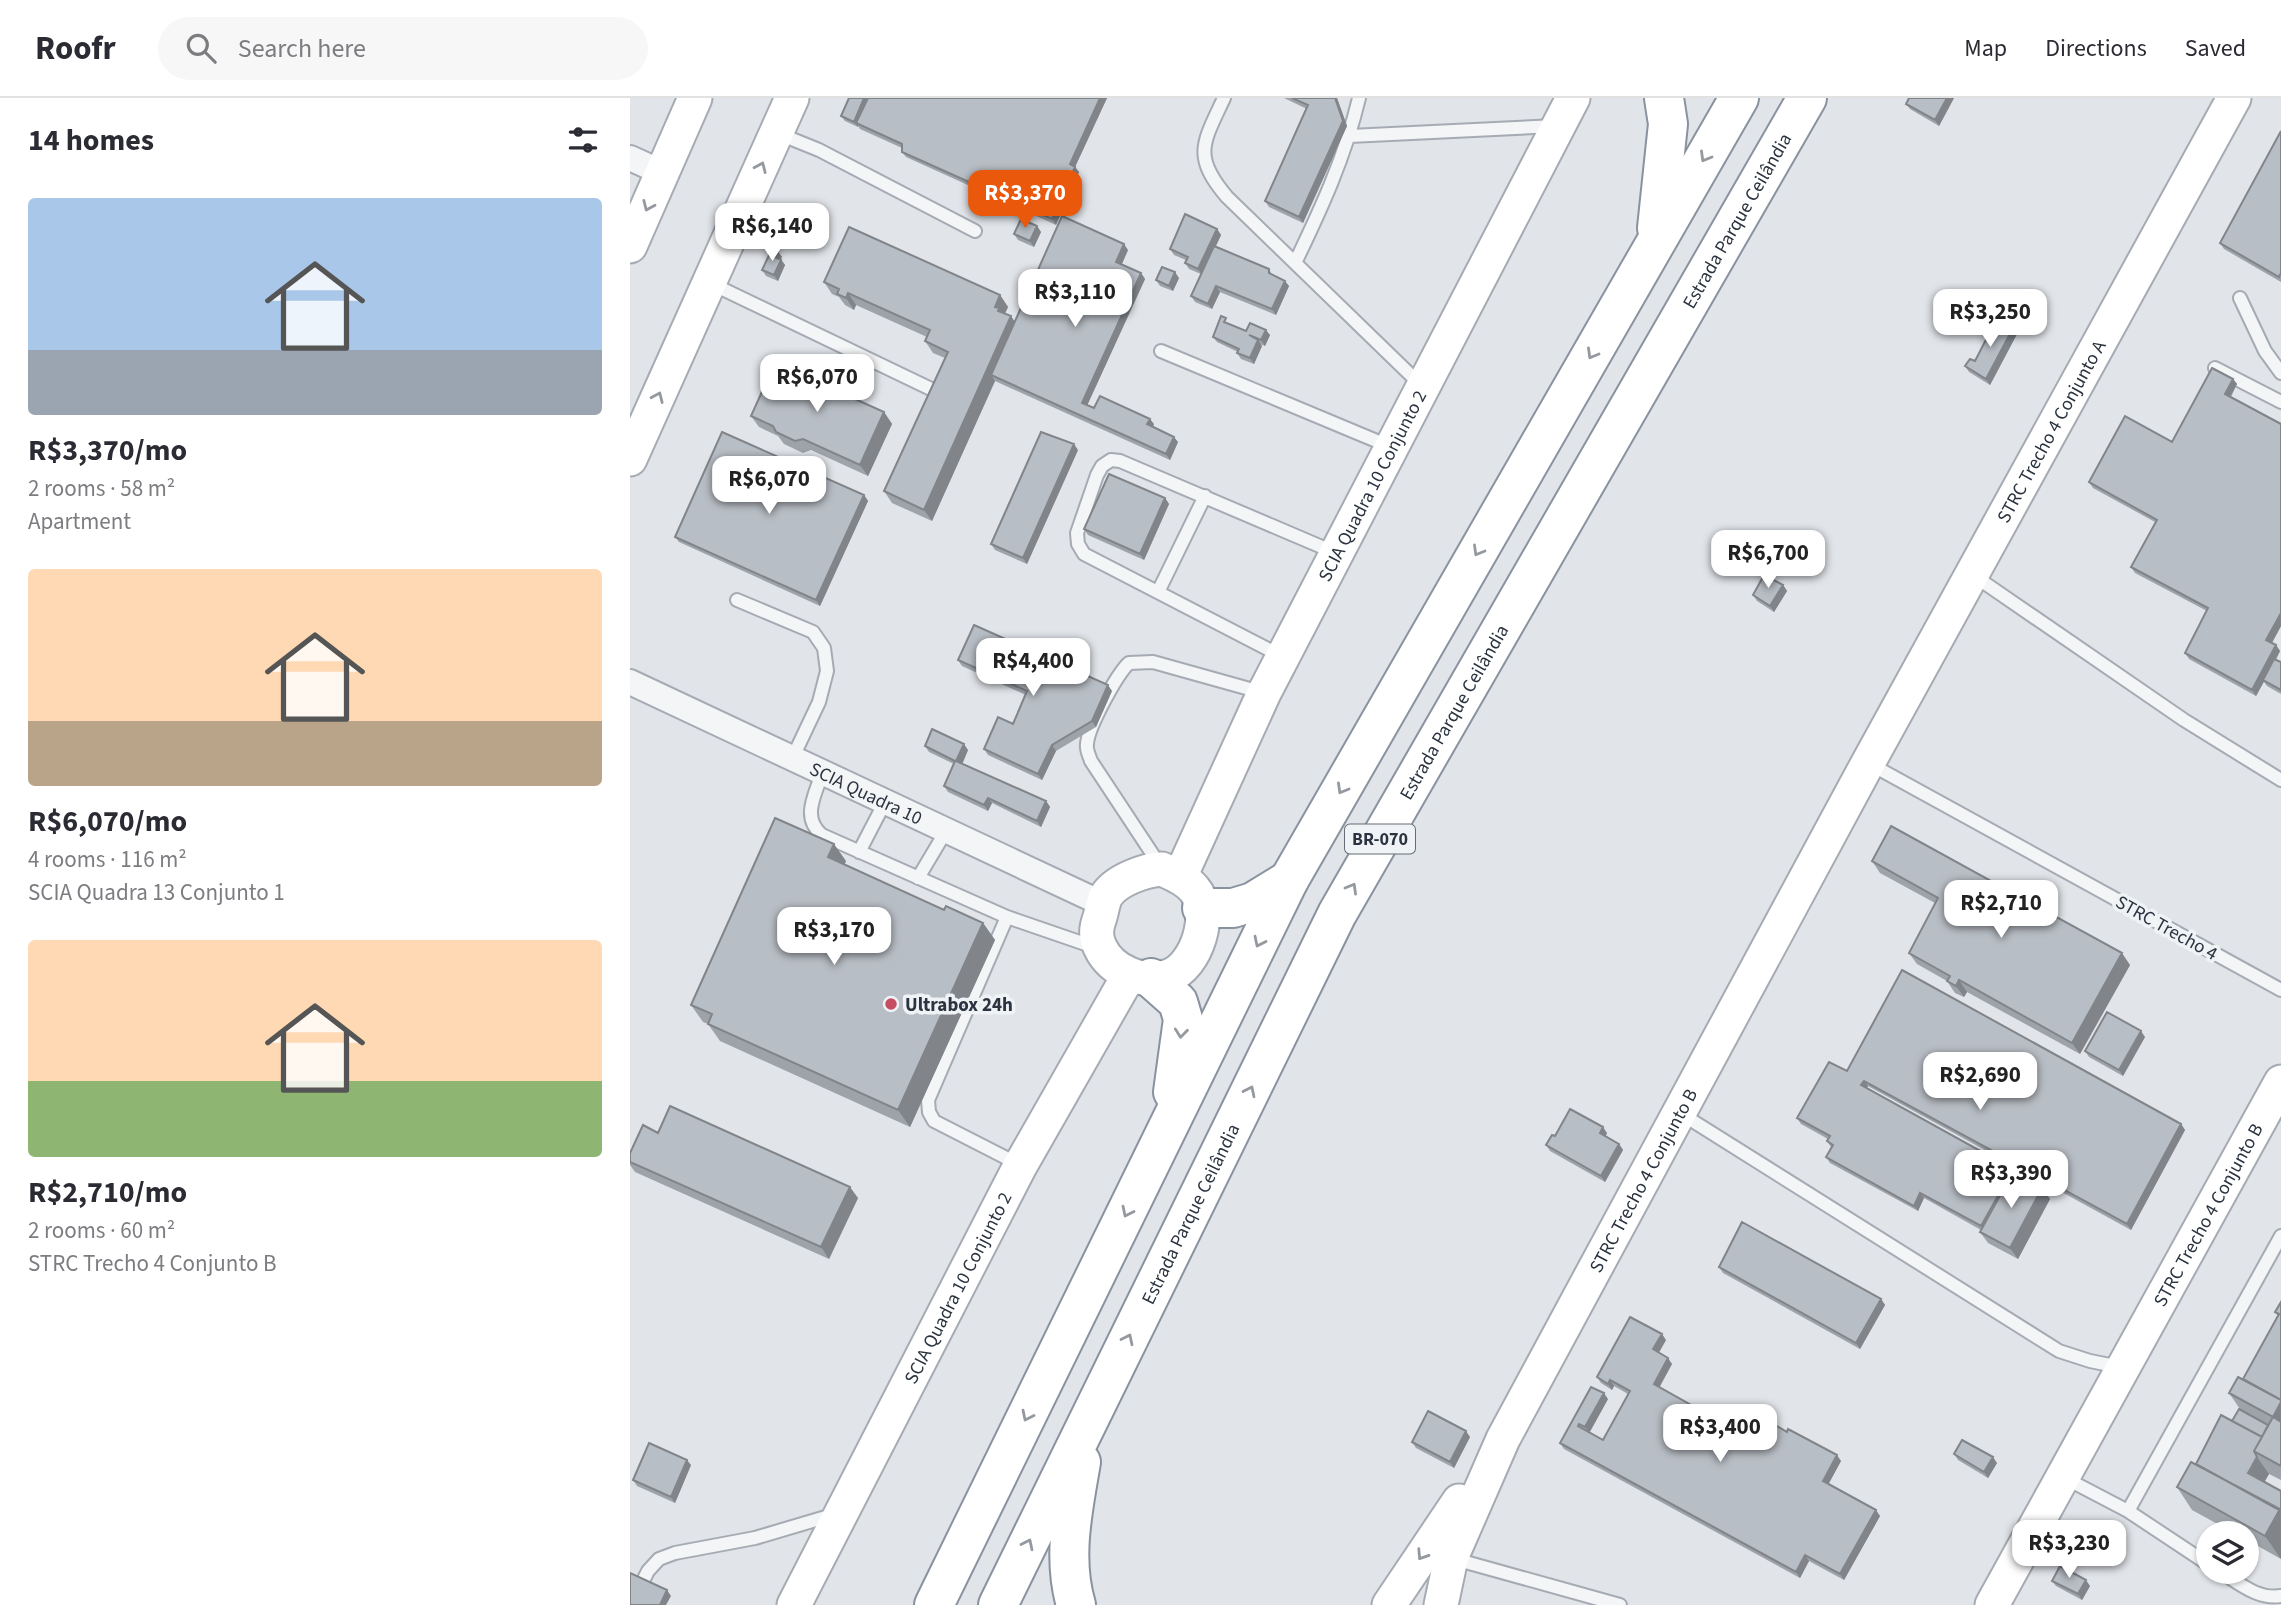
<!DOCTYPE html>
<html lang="en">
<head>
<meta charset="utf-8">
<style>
  body { margin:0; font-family:"Source Sans 3",sans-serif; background:#f7f7f7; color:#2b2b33; height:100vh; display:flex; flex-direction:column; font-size:26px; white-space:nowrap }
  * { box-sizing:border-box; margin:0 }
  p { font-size:23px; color:#7c7c81 }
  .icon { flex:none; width:38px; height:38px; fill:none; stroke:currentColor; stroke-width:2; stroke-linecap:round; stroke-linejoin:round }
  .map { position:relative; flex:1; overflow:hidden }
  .sheet { display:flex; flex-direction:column; background:#fff; width:630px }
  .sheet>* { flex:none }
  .tools { position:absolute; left:1566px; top:1423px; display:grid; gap:14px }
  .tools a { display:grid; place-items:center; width:63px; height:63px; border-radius:50%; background:#fff; box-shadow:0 2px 5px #0004; font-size:35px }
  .price { position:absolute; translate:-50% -60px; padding:0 16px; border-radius:14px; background:#fff; color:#222; font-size:23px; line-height:46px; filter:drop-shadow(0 2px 4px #0008) }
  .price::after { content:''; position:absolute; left:50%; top:42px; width:21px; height:16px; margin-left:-10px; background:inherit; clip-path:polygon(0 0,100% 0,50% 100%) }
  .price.on { background:#ea580c; color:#fff }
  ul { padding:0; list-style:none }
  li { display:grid; align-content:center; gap:14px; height:371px; padding:0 28px }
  li span { display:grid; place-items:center; height:217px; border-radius:7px; color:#555 }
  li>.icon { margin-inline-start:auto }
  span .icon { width:126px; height:126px; fill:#fffc; stroke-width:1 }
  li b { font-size:30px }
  h2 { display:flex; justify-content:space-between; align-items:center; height:84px; padding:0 28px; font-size:30px }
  header { display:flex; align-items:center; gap:42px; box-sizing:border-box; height:98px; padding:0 35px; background:#fff; border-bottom:2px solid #e1e1e2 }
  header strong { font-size:33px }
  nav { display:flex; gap:38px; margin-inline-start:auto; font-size:24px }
  .search { width:490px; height:63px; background:#f7f7f7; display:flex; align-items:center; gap:18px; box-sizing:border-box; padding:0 24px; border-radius:38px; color:#7c7c81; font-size:26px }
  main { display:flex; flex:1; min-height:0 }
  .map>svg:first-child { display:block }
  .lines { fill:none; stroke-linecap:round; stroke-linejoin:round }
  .lane-casing { stroke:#a6abb3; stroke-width:16 }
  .street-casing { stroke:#a6abb3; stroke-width:28 }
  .secondary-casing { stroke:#a6abb3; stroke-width:37 }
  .highway-casing { stroke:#89929f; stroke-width:42 }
  .lane { stroke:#f3f5f7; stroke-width:12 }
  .street { stroke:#f3f5f7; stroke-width:24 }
  .secondary { stroke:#fff; stroke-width:33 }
  .highway { stroke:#fff; stroke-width:38 }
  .wall { fill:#9ea3a9 }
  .shaded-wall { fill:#81858a }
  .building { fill:#b8bec5; stroke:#81858a; stroke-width:2 }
  .oneway { stroke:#94999f }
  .poi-dot { fill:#c74d64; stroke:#f0f3f6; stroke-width:2.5 }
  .labels { text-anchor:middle; stroke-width:7; stroke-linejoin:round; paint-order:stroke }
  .shield { fill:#f0f3f6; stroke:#656d76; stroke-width:2 }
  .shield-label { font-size:18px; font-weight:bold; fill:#2a333f }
  .street-label { font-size:19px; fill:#2a333f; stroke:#f0f3f6 }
  .poi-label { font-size:19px; font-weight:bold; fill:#2a333f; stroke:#f0f3f6; text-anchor:start }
</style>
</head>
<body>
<header>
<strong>Roofr</strong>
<div class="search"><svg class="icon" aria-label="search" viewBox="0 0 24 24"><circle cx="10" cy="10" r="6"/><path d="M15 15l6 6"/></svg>Search here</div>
<nav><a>Map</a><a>Directions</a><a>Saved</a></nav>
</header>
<main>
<section class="sheet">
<h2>14 homes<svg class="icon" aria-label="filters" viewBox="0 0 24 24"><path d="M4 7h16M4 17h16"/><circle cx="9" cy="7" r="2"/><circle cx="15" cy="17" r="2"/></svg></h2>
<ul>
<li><span style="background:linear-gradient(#a9c7e8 70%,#9aa5b1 0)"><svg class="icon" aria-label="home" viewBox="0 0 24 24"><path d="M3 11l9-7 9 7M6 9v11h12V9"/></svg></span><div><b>R$3,370/mo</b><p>2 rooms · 58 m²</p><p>Apartment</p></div></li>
<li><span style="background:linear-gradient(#ffd9b3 70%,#b9a48a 0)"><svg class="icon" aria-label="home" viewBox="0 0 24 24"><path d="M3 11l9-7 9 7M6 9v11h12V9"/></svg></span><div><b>R$6,070/mo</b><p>4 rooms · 116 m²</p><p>SCIA Quadra 13 Conjunto 1</p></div></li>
<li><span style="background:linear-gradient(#ffd9b3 65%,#8fb573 0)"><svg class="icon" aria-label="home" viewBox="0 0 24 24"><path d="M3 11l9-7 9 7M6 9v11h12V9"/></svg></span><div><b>R$2,710/mo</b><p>2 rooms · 60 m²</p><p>STRC Trecho 4 Conjunto B</p></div></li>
</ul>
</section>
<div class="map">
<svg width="1651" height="1507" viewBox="0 0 1651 1507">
  <rect width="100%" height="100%" fill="#e1e4e9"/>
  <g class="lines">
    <defs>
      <path id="lane" d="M594 0C573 45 562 58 597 99L793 289
        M147 35 189 52 345 133
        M720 38 926 28
        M665 165C691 111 715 59 729 0
        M80 185 301 291
        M1610 200 1635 253 1651 275
        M531 253 761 349
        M1585 270 1651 304
        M1343 477 1554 622 1651 682
        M528 494 575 398
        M107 502 183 534 194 550 197 573 189 604 162 661
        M653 559 454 456 448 446 447 435 467 377 472 368 481 362 490 363 706 455
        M1240 666 1651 892
        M192 675C185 698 171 719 192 737L377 819 467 850
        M229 754 255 704
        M531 769 461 663C459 657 456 652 457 646 458 629 487 576 499 565L523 564 634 595
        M288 780 316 733
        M377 819 298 1002 299 1014 304 1023 390 1067
        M1050 1015 1429 1253 1460 1263 1490 1269
        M1433 1379 1498 1413 1578 1466
        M1498 1413 1651 1138
        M821 1460 990 1507
        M1591 1474C1609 1485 1628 1502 1651 1498
        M1 1507 18 1473 29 1461 45 1455 125 1440 206 1416"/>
      <g id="street">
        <path d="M0 60 33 75"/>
        <path id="s1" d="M0 584 473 806"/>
      </g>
      <g id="secondary">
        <path d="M0 148 65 0"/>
        <path d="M0 361 162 0"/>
        <path d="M532 771C543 776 556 781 564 791 584 814 567 868 539 878 513 887 481 873 470 849 465 838 466 830 470 819 472 812 473 804 476 798 486 782 515 772 532 771Z"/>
        <path id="s2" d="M550 779 634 595 943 0"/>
        <path id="s3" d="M164 1507 390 1068 499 877"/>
        <path d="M759 1507 829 1403"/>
        <path id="s4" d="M811 1507 821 1460 873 1341 1238 665 1604 0"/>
        <path id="s5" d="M1362 1507 1651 984"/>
      </g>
      <g id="highway">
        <path d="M1027 130 1038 26 1034 0"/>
        <path d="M572 810H603L623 804 659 782"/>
        <path d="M521 880 548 904 553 921 543 994"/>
        <path d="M304 1507 659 782 1109 0"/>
        <path id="s6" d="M368 1507 707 816 1177 0"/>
        <path d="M446 1507C432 1460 443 1411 451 1364"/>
      </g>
    </defs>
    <use href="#lane" class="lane-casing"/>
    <use href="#street" class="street-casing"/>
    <use href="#secondary" class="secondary-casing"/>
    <use href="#highway" class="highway-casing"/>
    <use href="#lane" class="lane"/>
    <use href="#street" class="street"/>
    <use href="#secondary" class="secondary"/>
    <use href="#highway" class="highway"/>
  </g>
  <path class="wall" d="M219 0H477L445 69 449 74 426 127 276 59 272 54V50L230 31 228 28V29L215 23 211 18Z
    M654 0H707L717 28 673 125 639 109 635 103 677 11Z
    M1279 0H1324L1309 28 1280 11 1276 6Z
    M1651 33V184L1594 151 1590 145Z
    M407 128 411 134 404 149 388 142 384 136Z
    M587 131 591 137 586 148 639 171 642 177 659 188 646 217 590 194 582 211 565 204 561 198 571 176 559 171 555 165 556 162 544 157 540 151Z
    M498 152 492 166 511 175 515 181 457 307 464 310 524 326 523 329 548 344 540 362 365 283 302 423 262 405 254 393 315 260 303 255 295 243 297 239 226 207 224 212 215 207 209 199 202 196 194 184 370 197 378 209 375 216 385 224Z
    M148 154 152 159 151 161 155 167 148 183 136 178 132 172Z
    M549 180 543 193 530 188 526 182Z
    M600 226 616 233 640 237 635 248 630 246 632 248 624 266 611 261 607 255 608 254 587 244 583 239Z
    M1358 230 1387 236 1360 287 1339 274 1335 268 1345 263 1360 234Z
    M1603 281 1607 286 1601 299 1651 326V528L1642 545 1646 547 1650 553 1646 562 1651 564V596L1637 588 1634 584 1626 598 1559 561 1555 555 1577 513 1505 475 1501 469 1525 424 1463 390 1459 384 1542 344Z
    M254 314 262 326 238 378 181 352 173 355 154 346 148 338 129 329 121 318Z
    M448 352 397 466 365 452 361 446Z
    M234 397 238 403 190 508 49 444 45 439Z
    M535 400 539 406 514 462 458 437 454 431Z
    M1153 487 1157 493 1144 514 1127 503 1123 497Z
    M328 562 482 593 466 629 426 653 412 682 358 657 354 651 383 626 396 597 332 568Z
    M295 648 338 652 332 666 416 703 420 709 411 729 362 705 358 713 318 694 314 688 324 666 299 654Z
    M216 763 214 767 314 812 353 825 365 842 280 1029 90 943 78 926 73 924 61 907Z
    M1242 763 1500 867 1450 956 1337 894 1334 899 1325 895 1317 883 1287 866 1279 855 1305 805 1250 775Z
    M1515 939 1493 978 1459 959 1455 953Z
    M1217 973 1551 1026 1555 1032 1501 1132 1238 988 1237 990 1412 1090 1420 1101 1388 1161 1358 1145 1350 1134 1351 1132 1294 1100 1288 1113 1200 1065 1196 1059 1201 1049 1197 1043 1198 1041 1171 1026 1167 1020Z
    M977 1035 976 1038 989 1046 993 1052 975 1084 920 1053 916 1047 925 1038Z
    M0 1055 228 1100 199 1161 5 1074 0 1067Z
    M1089 1169 1251 1201 1255 1207 1230 1251 1093 1175Z
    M1651 1204V1382L1639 1376 1634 1384 1651 1461 1617 1442V1435H1604L1562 1412 1547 1389 1602 1323 1610 1311 1599 1295 1613 1281 1648 1218 1645 1214Z
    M1036 1242 1029 1255 1042 1266 1029 1289 1111 1335 1157 1334 1211 1363 1198 1386 1250 1418 1214 1482 1179 1463 1170 1480 934 1351 930 1345 978 1301 960 1334 973 1342 998 1296 984 1288 982 1292 971 1285 967 1279Z
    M840 1339 824 1370 786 1350 782 1344Z
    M1324 1356 1367 1365 1358 1380 1328 1362Z
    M61 1367 45 1405 7 1388 3 1382Z
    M1422 1483 1460 1488 1452 1502 1426 1488Z"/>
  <path class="shaded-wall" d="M234 0H241L226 25 228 28V29L224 24Z
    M470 0H477L445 69 449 74 426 127 422 121 440 66Z
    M705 0H707L717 28 673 125 669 119Z
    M1317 0H1324L1309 28 1305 22Z
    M407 128 411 134 404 149 400 143Z
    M587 131 591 137 572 177 568 171Z
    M494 146 498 152 490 170 486 164Z
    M148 154 152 159 149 164 145 159Z
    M151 162 155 167 148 183 144 177Z
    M545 174 549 180 543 193 539 188Z
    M511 175 515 181 456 310 452 305Z
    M655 183 659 188 646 217 642 211Z
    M586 188 590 194 582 211 578 206Z
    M218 195 226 207 224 212 216 200Z
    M370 197 378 209 374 217 377 222 365 209Z
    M381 218 389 230 361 277 365 283 302 423 294 412Z
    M1383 230 1387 236 1360 287 1356 281Z
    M636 232 640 237 635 248 631 242Z
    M628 242 632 248 624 266 620 260Z
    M1603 281 1607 286 1599 301 1595 296Z
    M254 314 262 326 238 378 230 367Z
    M520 321 524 326 521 332 517 326Z
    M544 339 548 344 540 362 536 356Z
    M444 346 448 352 397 466 393 460Z
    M234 397 238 403 190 508 186 502Z
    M535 400 539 406 514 462 510 456Z
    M1153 487 1157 493 1144 514 1140 508Z
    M1651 515V528L1640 548 1636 542Z
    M1646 547 1650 553 1626 598 1622 592Z
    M478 587 482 593 466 629 462 623Z
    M334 646 338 652 331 669 326 663Z
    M422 647 426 653 412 682 408 676Z
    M358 700 362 705 358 713 354 707Z
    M416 703 420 709 411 729 407 723Z
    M204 746 216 763 210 776 198 759Z
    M353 825 365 842 280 1029 268 1012Z
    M1492 855 1500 867 1450 956 1442 945Z
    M1329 882 1337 894 1334 899 1326 888Z
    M1511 933 1515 939 1493 978 1489 972Z
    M1234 983 1238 988 1235 993 1231 987Z
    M1551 1026 1555 1032 1501 1132 1497 1126Z
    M973 1029 977 1035 974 1041 970 1035Z
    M989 1046 993 1052 975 1084 971 1078Z
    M1383 1071 1387 1077 1355 1134 1351 1128Z
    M220 1089 228 1100 199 1161 191 1149Z
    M1412 1090 1420 1101 1388 1161 1380 1150Z
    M1290 1095 1294 1100 1288 1113 1284 1108Z
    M1251 1201 1255 1207 1230 1251 1226 1245Z
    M1032 1236 1036 1242 1027 1257 1023 1251Z
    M1038 1260 1042 1266 1028 1292 1024 1286Z
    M980 1282 984 1288 982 1292 978 1286Z
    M974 1295 978 1301 959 1335 955 1329Z
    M1651 1304V1327L1643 1319Z
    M836 1333 840 1339 824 1370 820 1364Z
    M1207 1357 1211 1363 1197 1389 1193 1383Z
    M1363 1359 1367 1365 1358 1380 1354 1374Z
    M1627 1359 1639 1376 1630 1392 1618 1375Z
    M57 1362 61 1367 45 1405 41 1399Z
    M1650 1411 1651 1413V1461L1635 1438Z
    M1246 1412 1250 1418 1214 1482 1210 1476Z
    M1175 1457 1179 1463 1170 1480 1166 1474Z
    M1456 1482 1460 1488 1452 1502 1448 1496Z
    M37 1492 41 1498 36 1507H30Z"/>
  <path class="building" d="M219 0H234L224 24 211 18Z
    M238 0H470L440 66 445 69 422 121 272 54V46L226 25Z
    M662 0H705L713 23 669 119 635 103 678 7Z
    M1279 0H1317L1305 22 1276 6Z
    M1651 33V175L1649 179 1590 145Z
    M555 116 587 131 568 171 555 165 558 159 540 151Z
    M432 118 494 146 486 164 511 175 452 305 464 310 470 298 520 321 517 326 544 339 536 356 361 277Z
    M391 121 407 128 400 143 384 136Z
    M219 129 370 197 365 209 369 210 368 213 381 218 294 412 254 393 318 254 295 243 300 232 218 195 216 200 207 196 209 191 194 184Z
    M584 148 639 171V175L655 183 642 211 586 188 578 206 561 198Z
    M142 151 148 154 145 159 151 162 144 177 132 172Z
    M532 169 545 174 539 188 526 182Z
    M591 218 596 220 594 224 616 233 620 225 636 232 631 242 619 237 628 242 620 260 607 255 609 251 583 239Z
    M1362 221 1383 230 1356 281 1335 268 1340 261 1345 263 1361 232 1358 230Z
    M145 265 254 314 230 367 173 341 165 343 146 334 143 328 121 318Z
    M1582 270 1603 281 1595 296 1651 326V515L1636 542 1646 547 1622 592 1555 555 1578 510 1501 469 1527 422 1459 384 1495 318 1542 344Z
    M92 334 234 397 186 502 45 439Z
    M411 334 444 346 393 460 361 446Z
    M479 376 535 400 510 456 454 431Z
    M1134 477 1153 487 1140 508 1123 497Z
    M344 527 478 587 462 623 422 647 408 676 354 651 368 619 383 626 397 593 328 562Z
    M1644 561 1651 564V592L1633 582Z
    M302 631 334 646 326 663 416 703 407 723 358 700 354 707 314 688 325 663 295 648Z
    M145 720 204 746 198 759 314 812 316 808 353 825 268 1012 78 926 82 916 61 907Z
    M1261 728 1492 855 1442 945 1329 882 1326 888 1317 883 1320 878 1279 855 1308 800 1242 763Z
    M1272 872 1551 1026 1497 1126 1234 983 1231 987 1383 1071 1351 1128 1290 1095 1284 1108 1196 1059 1203 1047 1197 1043 1200 1038 1167 1020 1199 964 1217 973Z
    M1477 914 1511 933 1489 972 1455 953Z
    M40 1008 220 1089 191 1149 0 1064V1055L13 1027 28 1035Z
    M940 1011 973 1029 970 1035 989 1046 971 1078 916 1047 922 1037 925 1038Z
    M1383 1074 1412 1090 1380 1150 1350 1134Z
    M1112 1124 1251 1201 1226 1245 1089 1169Z
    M1651 1204V1302L1613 1281 1649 1216 1645 1214Z
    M1000 1219 1032 1236 1023 1251 1038 1260 1024 1286 1111 1335 1123 1314 1157 1334 1158 1331 1207 1357 1193 1383 1246 1412 1210 1476 1175 1457 1166 1474 930 1345 961 1289 974 1295 955 1329 949 1326 948 1328 973 1342 1000 1293 980 1282 978 1286 967 1279Z
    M1608 1279 1651 1302V1304L1643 1319 1599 1295Z
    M1609 1311 1638 1327 1632 1339 1602 1323Z
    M798 1313 836 1333 820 1364 782 1344Z
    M1591 1317 1632 1339 1624 1353 1627 1359 1618 1375 1651 1393V1413L1566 1366Z
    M1643 1319 1651 1324V1368L1624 1353Z
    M1332 1342 1363 1359 1354 1374 1324 1356Z
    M19 1345 57 1362 41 1399 3 1382Z
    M1561 1364 1650 1411 1635 1438 1547 1389Z
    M1430 1468 1456 1482 1448 1496 1422 1483Z
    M0 1475 37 1492 30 1507H0Z"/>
  <defs><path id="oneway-chevron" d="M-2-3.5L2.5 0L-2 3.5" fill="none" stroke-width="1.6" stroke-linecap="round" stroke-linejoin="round" transform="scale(1.75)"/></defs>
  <g class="oneway">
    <use href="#oneway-chevron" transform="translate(1075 59) rotate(120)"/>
    <use href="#oneway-chevron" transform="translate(131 69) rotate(-66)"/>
    <use href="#oneway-chevron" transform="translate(18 108) rotate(114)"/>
    <use href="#oneway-chevron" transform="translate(962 256) rotate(120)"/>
    <use href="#oneway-chevron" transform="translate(28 299) rotate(-66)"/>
    <use href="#oneway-chevron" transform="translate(848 453) rotate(120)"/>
    <use href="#oneway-chevron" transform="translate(712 691) rotate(120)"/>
    <use href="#oneway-chevron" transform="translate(722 790) rotate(-60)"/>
    <use href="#oneway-chevron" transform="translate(629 844) rotate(116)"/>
    <use href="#oneway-chevron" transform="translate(551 935) rotate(96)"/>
    <use href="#oneway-chevron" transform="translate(620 993) rotate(-64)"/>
    <use href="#oneway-chevron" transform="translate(497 1114) rotate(116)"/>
    <use href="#oneway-chevron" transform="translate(498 1241) rotate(-64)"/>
    <use href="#oneway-chevron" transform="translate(397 1318) rotate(116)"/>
    <use href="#oneway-chevron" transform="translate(398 1446) rotate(-64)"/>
    <use href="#oneway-chevron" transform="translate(792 1457) rotate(123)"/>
  </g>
  <circle class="poi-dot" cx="261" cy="906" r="7"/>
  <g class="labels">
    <rect class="shield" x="715" y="726.5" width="70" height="29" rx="5"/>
    <g class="shield-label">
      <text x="750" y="747">BR-070</text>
    </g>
    <g class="street-label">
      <text dy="7" stroke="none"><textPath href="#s6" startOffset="1570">Estrada Parque Ceilândia</textPath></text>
      <text dy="7" stroke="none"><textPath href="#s4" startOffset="1325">STRC Trecho 4 Conjunto A</textPath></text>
      <text dy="7" stroke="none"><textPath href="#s2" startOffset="436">SCIA Quadra 10 Conjunto 2</textPath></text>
      <text dy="7" stroke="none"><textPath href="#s6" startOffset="1003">Estrada Parque Ceilândia</textPath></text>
      <text dy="7" stroke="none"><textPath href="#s1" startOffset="261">SCIA Quadra 10</textPath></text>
      <text transform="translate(1537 829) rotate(29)" y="7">STRC Trecho 4</text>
      <text dy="7" stroke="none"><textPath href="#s4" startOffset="472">STRC Trecho 4 Conjunto B</textPath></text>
      <text dy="7" stroke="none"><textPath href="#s6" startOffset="436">Estrada Parque Ceilândia</textPath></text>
      <text dy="7" stroke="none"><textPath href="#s5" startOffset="446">STRC Trecho 4 Conjunto B</textPath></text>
      <text dy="7" stroke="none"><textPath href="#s3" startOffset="357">SCIA Quadra 10 Conjunto 2</textPath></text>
    </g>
    <g class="poi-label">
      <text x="275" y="913">Ultrabox 24h</text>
    </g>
  </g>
</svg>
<div class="tools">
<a><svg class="icon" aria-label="layers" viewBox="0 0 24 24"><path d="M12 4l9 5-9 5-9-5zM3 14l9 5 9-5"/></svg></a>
</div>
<b class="price on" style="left:395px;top:132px">R$3,370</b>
<b class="price" style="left:142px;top:165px">R$6,140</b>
<b class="price" style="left:445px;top:231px">R$3,110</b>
<b class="price" style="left:1360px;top:251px">R$3,250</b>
<b class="price" style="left:187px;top:316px">R$6,070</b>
<b class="price" style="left:139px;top:418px">R$6,070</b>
<b class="price" style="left:1138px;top:492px">R$6,700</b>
<b class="price" style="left:403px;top:600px">R$4,400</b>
<b class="price" style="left:1371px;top:842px">R$2,710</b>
<b class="price" style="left:204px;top:869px">R$3,170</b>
<b class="price" style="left:1350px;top:1014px">R$2,690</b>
<b class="price" style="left:1381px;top:1112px">R$3,390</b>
<b class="price" style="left:1090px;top:1366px">R$3,400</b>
<b class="price" style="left:1439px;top:1482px">R$3,230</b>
</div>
</main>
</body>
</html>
